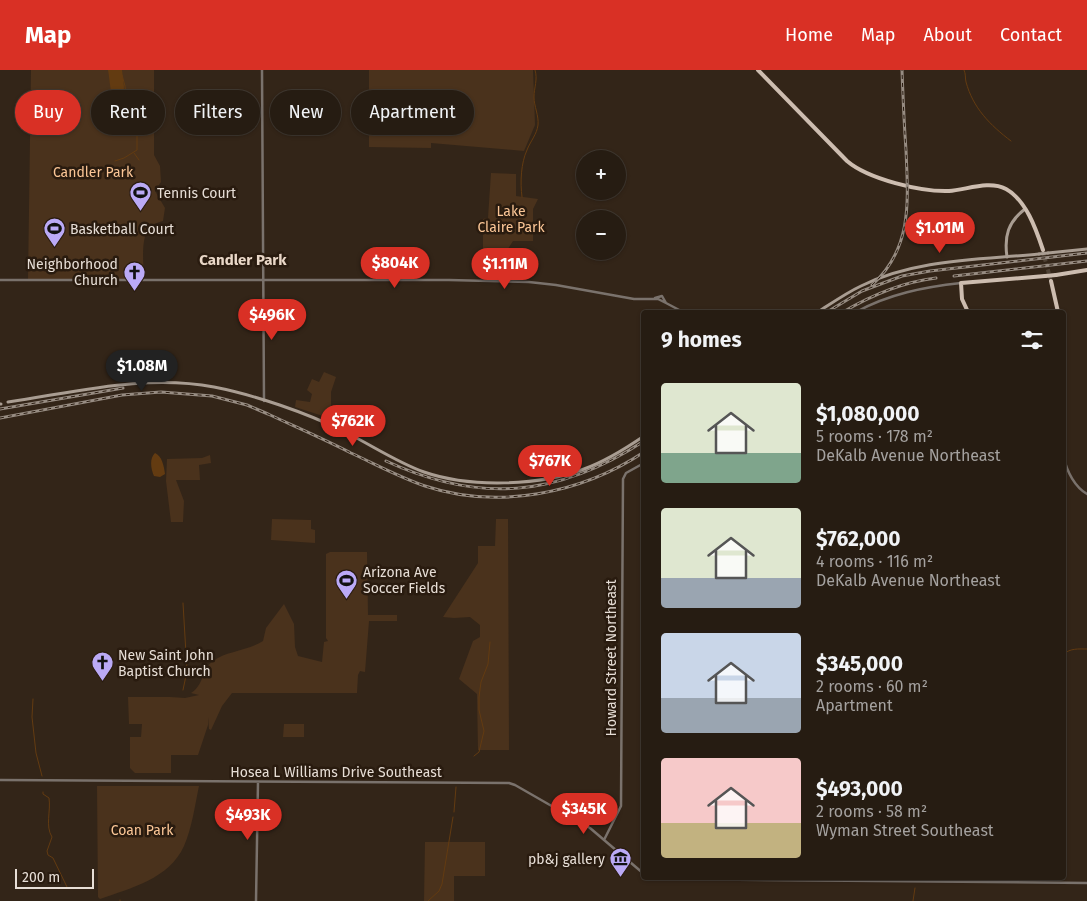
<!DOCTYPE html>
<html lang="en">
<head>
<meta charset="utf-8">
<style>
  body { margin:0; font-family:"Fira Sans",sans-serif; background:#322920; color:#f1f3f6; height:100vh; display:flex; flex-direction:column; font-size:19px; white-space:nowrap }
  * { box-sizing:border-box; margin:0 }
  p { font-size:16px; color:#a4a19f }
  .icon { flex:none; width:28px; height:28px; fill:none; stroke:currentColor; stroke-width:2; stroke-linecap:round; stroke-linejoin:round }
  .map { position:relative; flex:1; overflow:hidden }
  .drawer { position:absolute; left:641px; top:240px; width:425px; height:570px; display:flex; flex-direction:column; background:#261c12; border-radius:5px; box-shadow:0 1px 4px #0004,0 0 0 1px #423a32 }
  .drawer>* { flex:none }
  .top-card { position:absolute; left:15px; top:20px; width:475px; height:45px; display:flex; gap:10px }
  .buttons { position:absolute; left:576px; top:80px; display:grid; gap:10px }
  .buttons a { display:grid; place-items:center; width:50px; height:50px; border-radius:50%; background:#261c12; box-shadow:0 1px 4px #0004,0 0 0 1px #423a32; font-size:25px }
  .scale { position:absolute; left:15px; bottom:12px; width:79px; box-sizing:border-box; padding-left:5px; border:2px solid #e7ded6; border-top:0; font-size:14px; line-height:18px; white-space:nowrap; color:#e7ded6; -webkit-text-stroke:4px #291b0f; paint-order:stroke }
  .price { position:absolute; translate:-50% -42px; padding:0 11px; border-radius:18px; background:#d93025; color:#fff; font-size:16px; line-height:32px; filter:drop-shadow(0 1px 2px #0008) }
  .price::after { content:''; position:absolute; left:50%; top:30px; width:15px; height:11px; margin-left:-8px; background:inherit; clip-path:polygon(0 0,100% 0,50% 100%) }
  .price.selected { background:#222; color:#fff }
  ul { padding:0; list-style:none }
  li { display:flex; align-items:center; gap:15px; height:125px; padding:0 20px }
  li span { display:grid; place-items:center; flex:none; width:140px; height:100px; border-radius:5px; color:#555 }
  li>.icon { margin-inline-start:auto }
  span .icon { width:60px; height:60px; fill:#fffc; stroke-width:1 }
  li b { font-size:21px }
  h2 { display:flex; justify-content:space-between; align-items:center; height:60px; padding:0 20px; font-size:21px }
  .chip { padding:0 18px; border-radius:22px; background:#261c12; box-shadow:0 1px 4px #0004,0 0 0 1px #423a32; font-size:18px; line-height:45px }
  .chip.selected { background:#d93025; color:#fff }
  header { display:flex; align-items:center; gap:30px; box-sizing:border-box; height:70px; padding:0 25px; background:#d93025; color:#fff }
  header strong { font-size:24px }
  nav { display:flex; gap:28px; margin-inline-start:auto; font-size:18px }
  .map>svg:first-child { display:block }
  .green { fill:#4a321c }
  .water { fill:#633b11 }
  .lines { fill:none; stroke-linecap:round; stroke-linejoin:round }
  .stream { stroke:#633b11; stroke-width:1 }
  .primary-tunnel { stroke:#4e4134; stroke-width:4; stroke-dasharray:4 2; stroke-linecap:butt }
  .tertiary { stroke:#7a726c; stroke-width:2.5 }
  .secondary { stroke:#a99d92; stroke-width:3 }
  .primary { stroke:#cdbdb0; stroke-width:4 }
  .rail-casing { stroke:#978c82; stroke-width:3 }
  .rail { stroke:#291b0f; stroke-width:1; stroke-dasharray:4; stroke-linecap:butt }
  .secondary-bridge { stroke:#a99d92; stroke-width:3 }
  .primary-bridge { stroke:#cdbdb0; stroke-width:4 }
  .labels { text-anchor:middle; stroke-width:5; stroke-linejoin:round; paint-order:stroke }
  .park-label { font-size:14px; fill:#fbc696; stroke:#291b0f }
  .poi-label { font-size:14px; fill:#e7ded6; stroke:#291b0f; text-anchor:start }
  .street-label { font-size:14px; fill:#e7ded6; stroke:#291b0f }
  .neighbourhood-label { font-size:15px; font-weight:bold; fill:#e9d7c7; stroke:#291b0f }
</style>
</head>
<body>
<header>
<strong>Map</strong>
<nav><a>Home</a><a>Map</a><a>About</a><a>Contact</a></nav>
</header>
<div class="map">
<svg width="1087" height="831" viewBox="0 0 1087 831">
  <rect width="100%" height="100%" fill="#332518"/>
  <path class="green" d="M31 0H154V85L160 96 161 112 155 121 165 138 163 151C160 152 155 153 152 155 139 165 144 195 144 210H28Z
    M369 0H533L535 55 524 81 431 73V78L369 77Z
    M491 103 516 104V126L538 129 533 139V171H513L506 182 501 211 483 210V149L488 148Z
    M324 302 336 307 331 322V340L352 349V361L326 347 295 337 296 330 310 332 312 324 307 320 312 309 319 312Z
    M210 385 211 393 199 395 200 410H176L184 431 183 452H171L166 411 167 389 202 388Z
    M272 449 311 450V459L315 460V473L271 470Z
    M496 449H508L509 680H478L477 624 459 609 473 571 480 567V555L470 547 454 548 443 547 478 493V476H495Z
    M330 482H367L368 545H397V551H369L365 602 360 601 358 605 357 623H232L222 636 211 660 209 659 208 647V655L198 685H171V703H135L130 698V667H141L142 654H129L128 627H170L185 628 199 625 191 623C204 615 202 599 213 591 226 581 247 581 263 571L266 558 284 534 294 554 295 577 298 586 322 592 324 572 328 571 326 568V484Z
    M284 654H304V667H283Z
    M97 716H199C195 735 192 758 184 776 169 809 131 818 100 829L98 827Z
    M425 772H485V806H454V831H424Z"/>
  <path class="water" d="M108 0H122L124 17 123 30 128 38V46L123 48C110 34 111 17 108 0Z
    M155 383C162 386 164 396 165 404L160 407 154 406C151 399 149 389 155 383Z"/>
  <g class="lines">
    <path class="stream" d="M964 0C966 4 965 8 966 12 973 38 990 55 1011 71
      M134 83 139 90
      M115 91 124 88 137 80V46L126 27 125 16 122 5
      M522 127C520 112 521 93 527 80 530 72 537 64 538 55 539 46 534 36 534 27 534 18 538 9 535 0
      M506 198 513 180
      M1064 584C1070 578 1079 579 1087 579
      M183 620 187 601 183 533
      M33 629 32 647 36 683 42 706
      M474 686 479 682 484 661 479 640V627L481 612 488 594 490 572
      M43 722V724L49 728C51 741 45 756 52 767L47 781 48 785 53 788 67 817
      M454 742 456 717
      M120 831V830
      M428 831 439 821 442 814 453 747
      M913 831 915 818"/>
    <path class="primary-tunnel" d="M1043 182 1051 211"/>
    <path class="tertiary" d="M262 0 264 331
      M0 210H449L529 212 556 215 634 229H658L666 233
      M655 228 662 226 666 233 683 242
      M856 242C889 224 924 217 961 213
      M1064 388C1067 402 1075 417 1087 424
      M0 710 509 713 515 715 590 758 644 804
      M604 770 621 736 623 409 626 403 644 393
      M650 808 661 809 1087 813
      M256 831 258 712"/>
    <path class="secondary" d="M1048 183 1087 179
      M1007 187C1004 166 1008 152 1025 139
      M818 242C832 233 846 223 861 216 916 189 979 190 1039 184
      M8 332C77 322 145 304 214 317 255 325 307 343 343 361 370 374 396 392 424 402 470 418 539 416 584 399 606 391 625 379 644 366
      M0 334H1"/>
    <path class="primary" d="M758 0 847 91C868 109 921 122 949 121 966 120 989 110 1006 119 1026 130 1036 159 1043 180
      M1056 205 1087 200
      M1051 211 1058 242
      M968 242 962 229 961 213 1045 206"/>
    <defs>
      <path id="rail" d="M954 206 1087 191
        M872 215C913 178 908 130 906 80 904 53 903 27 902 0
        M827 242 862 221 902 206 930 201 1087 183
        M843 242C872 225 903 212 936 208
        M0 339 123 318
        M0 348 122 325 161 322 212 326 247 335 268 344C296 357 324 369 351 383 375 394 399 407 425 416 497 440 581 424 644 382
        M386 391C479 434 558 427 644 371"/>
    </defs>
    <use href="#rail" class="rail-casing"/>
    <use href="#rail" class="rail"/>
    <path class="secondary-bridge" d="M1039 184 1048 183"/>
    <path class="primary-bridge" d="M1045 206 1056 205"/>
  </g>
  <defs>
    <symbol id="stadium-pin" viewBox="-11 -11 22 30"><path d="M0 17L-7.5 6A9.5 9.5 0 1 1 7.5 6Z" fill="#bbaaf6" stroke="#291b0f"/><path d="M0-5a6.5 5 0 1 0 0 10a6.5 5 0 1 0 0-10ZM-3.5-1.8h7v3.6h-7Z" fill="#111"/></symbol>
    <symbol id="church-pin" viewBox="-11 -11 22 30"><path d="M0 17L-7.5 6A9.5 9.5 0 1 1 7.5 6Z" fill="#bbaaf6" stroke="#291b0f"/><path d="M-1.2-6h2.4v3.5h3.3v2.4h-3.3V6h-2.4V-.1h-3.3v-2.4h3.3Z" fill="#111"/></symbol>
    <symbol id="museum-pin" viewBox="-11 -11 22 30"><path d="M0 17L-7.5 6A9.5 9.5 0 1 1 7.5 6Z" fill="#bbaaf6" stroke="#291b0f"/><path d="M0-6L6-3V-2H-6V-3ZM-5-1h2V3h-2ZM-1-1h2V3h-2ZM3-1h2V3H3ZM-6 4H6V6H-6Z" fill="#111"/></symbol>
  </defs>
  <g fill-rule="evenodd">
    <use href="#stadium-pin" x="128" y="110" width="25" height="34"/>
    <use href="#stadium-pin" x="42" y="146" width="25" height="34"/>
    <use href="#church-pin" x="122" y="190" width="25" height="34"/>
    <use href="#stadium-pin" x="334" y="498" width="25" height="34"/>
    <use href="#church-pin" x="90" y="580" width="25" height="34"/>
    <use href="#museum-pin" x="608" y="776" width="25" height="34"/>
  </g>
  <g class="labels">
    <g class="park-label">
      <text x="93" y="107">Candler Park</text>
      <text x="511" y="146">Lake<tspan x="511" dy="16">Claire Park</tspan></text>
      <text x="142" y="765">Coan Park</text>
    </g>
    <g class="poi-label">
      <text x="157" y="128">Tennis Court</text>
      <text x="70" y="164">Basketball Court</text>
      <text x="118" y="199" text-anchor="end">Neighborhood<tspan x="118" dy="16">Church</tspan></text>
      <text x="363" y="507">Arizona Ave<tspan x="363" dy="16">Soccer Fields</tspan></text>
      <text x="118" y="590">New Saint John<tspan x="118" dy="16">Baptist Church</tspan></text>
      <text x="605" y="794" text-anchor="end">pb&amp;j gallery</text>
    </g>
    <g class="street-label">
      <text transform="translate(611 588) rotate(-90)" y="5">Howard Street Northeast</text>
      <text x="336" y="707">Hosea L Williams Drive Southeast</text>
    </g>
    <g class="neighbourhood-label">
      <text x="243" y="195">Candler Park</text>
    </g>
  </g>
</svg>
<div class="buttons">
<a>+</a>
<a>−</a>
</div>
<div class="scale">200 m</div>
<b class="price" style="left:940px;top:184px">$1.01M</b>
<b class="price" style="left:395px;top:219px">$804K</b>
<b class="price" style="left:505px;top:220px">$1.11M</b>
<b class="price" style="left:272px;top:271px">$496K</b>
<b class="price selected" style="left:142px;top:322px">$1.08M</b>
<b class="price" style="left:353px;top:377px">$762K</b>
<b class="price" style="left:550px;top:417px">$767K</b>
<b class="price" style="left:584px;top:765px">$345K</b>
<b class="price" style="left:248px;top:771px">$493K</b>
<div class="top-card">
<a class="chip selected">Buy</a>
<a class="chip">Rent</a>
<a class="chip">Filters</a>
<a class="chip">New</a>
<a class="chip">Apartment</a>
</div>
<section class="drawer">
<h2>9 homes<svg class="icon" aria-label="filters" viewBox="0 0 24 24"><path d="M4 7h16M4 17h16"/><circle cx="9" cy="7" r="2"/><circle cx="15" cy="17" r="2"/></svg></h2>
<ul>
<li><span style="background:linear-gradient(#dfe7d0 70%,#7fa58c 0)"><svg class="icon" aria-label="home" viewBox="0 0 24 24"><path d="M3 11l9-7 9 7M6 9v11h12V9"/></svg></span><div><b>$1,080,000</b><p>5 rooms · 178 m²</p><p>DeKalb Avenue Northeast</p></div></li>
<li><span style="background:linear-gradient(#dfe7d0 70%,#9aa5b1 0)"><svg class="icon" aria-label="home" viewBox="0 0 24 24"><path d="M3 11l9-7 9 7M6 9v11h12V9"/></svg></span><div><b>$762,000</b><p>4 rooms · 116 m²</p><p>DeKalb Avenue Northeast</p></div></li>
<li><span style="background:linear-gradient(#c9d6e8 65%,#9aa5b1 0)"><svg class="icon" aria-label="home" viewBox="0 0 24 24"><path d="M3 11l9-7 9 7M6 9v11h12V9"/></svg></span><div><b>$345,000</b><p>2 rooms · 60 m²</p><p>Apartment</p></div></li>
<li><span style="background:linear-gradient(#f6c9c9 65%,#c2b280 0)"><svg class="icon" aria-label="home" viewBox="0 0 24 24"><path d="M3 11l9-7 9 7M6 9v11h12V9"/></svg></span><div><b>$493,000</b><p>2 rooms · 58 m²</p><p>Wyman Street Southeast</p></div></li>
</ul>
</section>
</div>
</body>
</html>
